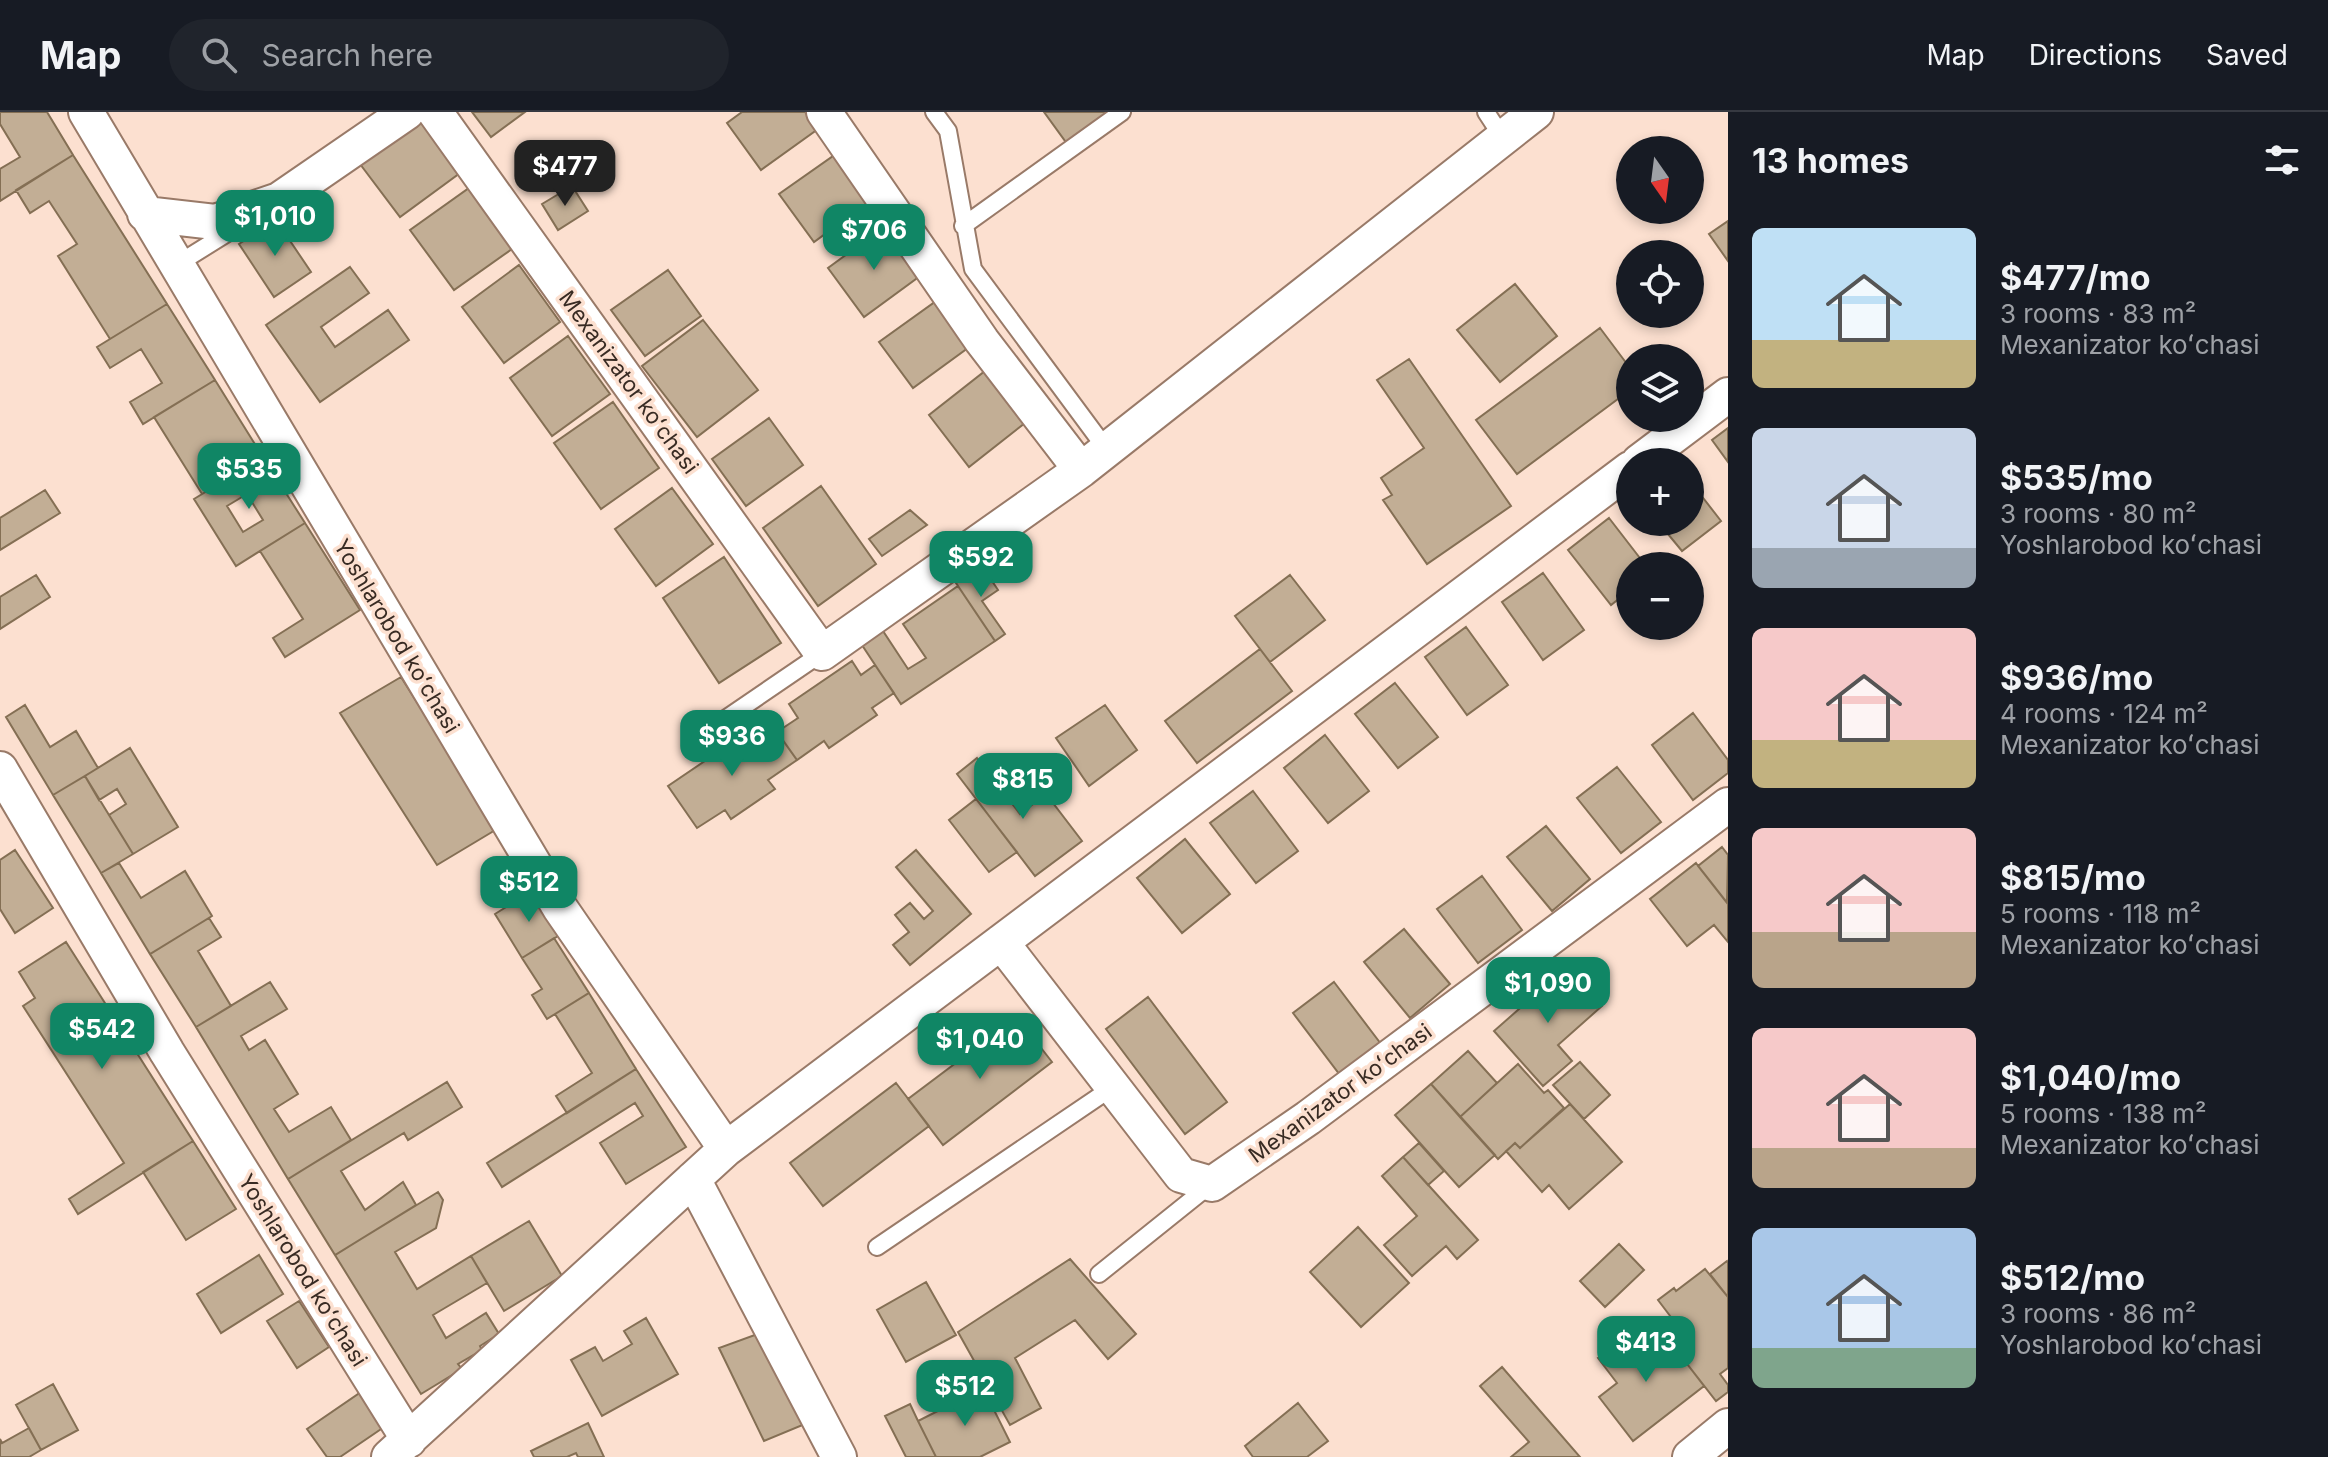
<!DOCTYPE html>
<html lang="en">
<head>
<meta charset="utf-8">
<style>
  body { margin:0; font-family:Inter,sans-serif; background:#20242c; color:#f1f3f6; height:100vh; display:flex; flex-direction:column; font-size:30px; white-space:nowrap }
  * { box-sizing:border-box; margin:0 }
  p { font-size:26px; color:#9ea1a6 }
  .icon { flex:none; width:44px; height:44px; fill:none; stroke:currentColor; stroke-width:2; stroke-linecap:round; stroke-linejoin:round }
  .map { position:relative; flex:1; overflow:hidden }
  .panel { display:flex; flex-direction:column; background:#171b24; width:600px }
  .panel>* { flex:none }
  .needle { width:52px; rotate:166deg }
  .buttons { position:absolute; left:1616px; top:24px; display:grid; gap:16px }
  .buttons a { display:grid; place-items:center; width:88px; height:88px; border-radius:50%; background:#171b24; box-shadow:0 4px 12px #0003; font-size:40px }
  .price { position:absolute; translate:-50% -68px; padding:0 18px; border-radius:16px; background:#108665; color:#fff; font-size:26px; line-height:52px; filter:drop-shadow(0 2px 4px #0008) }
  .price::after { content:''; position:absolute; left:50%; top:48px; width:24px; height:18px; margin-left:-12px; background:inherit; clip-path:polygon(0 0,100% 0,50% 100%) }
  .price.current { background:#222; color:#fff }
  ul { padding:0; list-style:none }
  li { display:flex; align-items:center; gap:24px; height:200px; padding:0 24px }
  li span { display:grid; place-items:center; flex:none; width:224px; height:160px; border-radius:12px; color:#555 }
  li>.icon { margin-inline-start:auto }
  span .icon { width:96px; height:96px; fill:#fffc; stroke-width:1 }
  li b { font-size:34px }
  h2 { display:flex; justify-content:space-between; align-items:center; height:96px; padding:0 24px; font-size:34px }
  header { display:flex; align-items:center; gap:48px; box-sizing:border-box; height:112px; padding:0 40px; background:#171b24; border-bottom:2px solid #363941 }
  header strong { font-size:38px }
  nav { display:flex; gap:44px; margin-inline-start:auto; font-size:28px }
  .search { width:560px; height:72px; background:#20242c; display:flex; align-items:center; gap:20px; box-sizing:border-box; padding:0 28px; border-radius:44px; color:#9ea1a6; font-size:30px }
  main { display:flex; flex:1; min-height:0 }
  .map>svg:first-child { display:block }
  .building { fill:#c2ae95; stroke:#846f54; stroke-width:2; fill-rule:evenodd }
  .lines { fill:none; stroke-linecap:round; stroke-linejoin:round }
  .lane-casing { stroke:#997a68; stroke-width:20 }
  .street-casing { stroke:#997a68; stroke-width:38 }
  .lane { stroke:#fff; stroke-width:16 }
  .street { stroke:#fff; stroke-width:34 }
  .labels { text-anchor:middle; stroke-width:7; stroke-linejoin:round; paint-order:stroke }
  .street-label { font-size:22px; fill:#382b23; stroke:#fce0d0 }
</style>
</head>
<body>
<header>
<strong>Map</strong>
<div class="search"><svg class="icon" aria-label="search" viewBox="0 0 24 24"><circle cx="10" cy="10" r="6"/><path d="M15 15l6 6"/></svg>Search here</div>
<nav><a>Map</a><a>Directions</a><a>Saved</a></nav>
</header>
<main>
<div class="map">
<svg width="1728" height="1345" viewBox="0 0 1728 1345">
  <rect width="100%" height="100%" fill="#fce0d0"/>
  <path class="building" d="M0 0H47L73 43 0 89V57L20 45 0 12Z
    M472 0H525L491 25Z
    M742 0H805L818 17 761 58 727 11Z
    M1044 0H1114L1068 33Z
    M417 3 460 61 400 105 357 48Z
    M836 42 870 89 814 130 779 82Z
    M73 43 167 192 110 227 58 144 77 132 49 89 30 101 16 78Z
    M572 74 588 99 558 118 542 92Z
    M469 76 512 137 454 178 410 118Z
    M276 108 311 160 274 185 239 132Z
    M1728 109V149L1709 122Z
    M884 115 920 164 864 205 828 156Z
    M519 153 560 210 504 251 462 195Z
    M350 155 369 181 321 215 335 235 388 198 409 228 320 290 266 213Z
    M668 158 701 204 645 244 611 198Z
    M1515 172 1557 224 1500 270 1457 218Z
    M939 187 972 233 913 276 879 230Z
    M167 192 215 268 143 312 130 290 162 271 141 237 110 256 97 235Z
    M703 208 758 278 697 325 642 254Z
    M1600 216 1630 256V278L1517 362 1476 308Z
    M568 224 610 282 552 324 510 266Z
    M1409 247 1511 394 1427 452 1383 388 1392 383 1381 366 1424 336 1377 268Z
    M985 259 1025 311 969 355 929 303Z
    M215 268 263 345 202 382 154 305Z
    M613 290 659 356 601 397 554 331Z
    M769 306 803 353 746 394 712 347Z
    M1728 316V350L1712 328Z
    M263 345 305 411 236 454 194 387ZM247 382 263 408 243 420 227 394Z
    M1690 369 1721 409 1682 439 1658 410H1690Z
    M821 374 876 452 818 494 763 416Z
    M672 376 713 432 656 474 615 417Z
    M45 378 60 401 0 438V406Z
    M910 398 927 413 882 444 869 427Z
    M1609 406 1646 454H1630V478L1611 493 1568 438Z
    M305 411 360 498 285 545 273 526 303 507 260 439Z
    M724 445 781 531 719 571 663 486Z
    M982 454 998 478 982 489 1005 522 995 529 956 471Z
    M1543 461 1584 518 1543 548 1502 490Z
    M36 463 50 485 0 517V485Z
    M1290 463 1325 508 1270 550 1235 504Z
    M958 474 995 529 901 592 858 527 879 513 908 557 926 546 903 512Z
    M1466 515 1508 573 1467 603 1425 545Z
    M1260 537 1292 579 1197 651 1165 609Z
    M852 549 861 563 875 553 894 581 872 596 877 603 829 636 824 629 797 648 777 620 798 606 789 592Z
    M401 565 497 717 437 753 340 601Z
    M1395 571 1438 625 1398 656 1355 602Z
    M25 593 50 635 76 619 98 656 53 683 6 605Z
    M1105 593 1137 638 1089 674 1056 626Z
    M1693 601 1728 648V661L1693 688 1652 633Z
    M752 617 762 631 777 620 797 648 768 668 775 677 731 707 725 698 697 716 668 674Z
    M1325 623 1369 679 1328 711 1284 656Z
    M130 636 178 715 133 742 109 703 126 692 117 677 99 688 85 664Z
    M977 646 1020 702 1046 682 1082 729 1035 764 957 662Z
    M1617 655 1661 710 1621 741 1577 686Z
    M85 664 133 742 101 761 53 683Z
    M1253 679 1298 739 1256 771 1210 711Z
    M976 687 1017 740 989 760 949 708Z
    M1546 714 1590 767 1552 799 1507 745Z
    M1185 727 1230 782 1182 821 1137 766Z
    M1722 735 1728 743 1727 791 1698 754Z
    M15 738 53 796 15 821 0 797V748Z
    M916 738 971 802 910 853 893 833 909 820 895 803 910 791 924 807 933 799 896 755Z
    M119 751 141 786 185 759 212 804 150 842 101 761Z
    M1696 751 1728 792V830L1714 813 1687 834 1650 787Z
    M1482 764 1522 818 1478 851 1437 797Z
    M535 777 563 821 522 846 495 802Z
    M209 806 221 825 198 839 231 894 196 915 150 842Z
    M1404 817 1450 872 1410 906 1364 850Z
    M554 826 589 881 547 907 532 883 542 877 522 846Z
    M66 830 193 1029 78 1102 69 1087 124 1051 23 894 35 886 19 860Z
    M1567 855 1602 894 1558 933 1572 949 1543 974 1494 919Z
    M270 870 287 897 241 924 249 938 265 928 298 982 274 997 289 1020 331 995 351 1028 288 1067 196 915Z
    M1334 870 1381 932 1340 963 1293 901Z
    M589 881 636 957 567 1001 556 984 592 961 555 902Z
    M1148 885 1227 990 1185 1022 1106 917Z
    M1017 905 1052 950 943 1033 908 987Z
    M1468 939 1497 971 1460 1005 1431 972Z
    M1580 950 1610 983 1584 1007 1553 973Z
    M1518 952 1544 981 1548 978 1564 996 1520 1036 1515 1031 1498 1047 1460 1005Z
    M636 957 686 1035 626 1072 600 1031 643 1004 635 991 502 1075 487 1051Z
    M447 970 462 995 408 1028 404 1021 341 1059 365 1098 403 1070 416 1093 335 1143 288 1067Z
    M896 971 929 1014 823 1094 790 1051Z
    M1431 972 1495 1043 1459 1075 1395 1003Z
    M1570 992 1622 1050 1569 1097 1549 1073 1542 1080 1506 1039 1515 1031 1520 1036Z
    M193 1029 236 1097 186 1128 143 1060Z
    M1419 1031 1444 1059 1428 1073 1403 1045Z
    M1403 1045 1478 1128 1457 1147 1446 1134 1412 1164 1384 1133 1417 1104 1382 1064Z
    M438 1080 443 1088 436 1116 395 1140 417 1177 471 1144 487 1171 433 1203 446 1226 486 1201 499 1222 480 1234 482 1238 458 1252 462 1257 421 1282 335 1143Z
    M529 1109 562 1164 504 1199 471 1144Z
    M1358 1115 1409 1171 1361 1215 1310 1160Z
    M1619 1132 1644 1158 1605 1195 1580 1169Z
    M259 1143 283 1182 221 1221 197 1182Z
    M1070 1147 1136 1222 1108 1247 1075 1208 1015 1246 1041 1296 1010 1313 958 1220Z
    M1727 1149 1728 1151V1185L1710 1162Z
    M1705 1157 1728 1185V1256L1720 1262 1728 1273V1280L1716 1289 1667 1226 1680 1217 1658 1188 1674 1176 1676 1179Z
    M926 1170 956 1223 906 1250 877 1198Z
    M299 1189 329 1235 297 1256 267 1209Z
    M646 1206 678 1262 602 1304 571 1248 595 1235 603 1249 632 1232 624 1219Z
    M763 1220 805 1312 764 1329 719 1236Z
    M1631 1221 1647 1242 1667 1226 1704 1274 1633 1329 1599 1285 1617 1271 1598 1246Z
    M1502 1255 1580 1345H1511L1529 1330 1480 1274Z
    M53 1272 78 1318 41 1338 16 1293Z
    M983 1276 1010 1330 980 1345H936L918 1309Z
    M364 1278 387 1313 340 1345H327L307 1317Z
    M1298 1291 1328 1329 1307 1345H1253L1245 1334Z
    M910 1292 918 1309 936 1345H906L885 1304Z
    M588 1311 604 1345H578L576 1341 567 1345H534L531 1339Z
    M29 1316 41 1338 29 1345H0V1327L2 1331Z"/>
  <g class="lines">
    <defs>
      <path id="lane" d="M934 0 948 19 973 157 1107 338
        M1486 0 1503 26
        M963 114 1122 0
        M176 153 237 115
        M715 614 822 541
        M877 1135 1113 975
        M1099 1162 1210 1073"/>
      <path id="street" d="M86 0 560 796 726 1037
        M435 0 822 541 1081 358 982 229 824 0
        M145 102 215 110 279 88 407 0
        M1639 350 1728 283
        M1081 358 1536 0
        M0 657 167 940 409 1328
        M1001 830 1181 1063 1212 1072 1308 1006 1728 693
        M693 1067 839 1345
        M389 1345 726 1037 1630 357
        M1690 1345 1728 1314"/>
    </defs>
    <use href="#lane" class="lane-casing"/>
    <use href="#street" class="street-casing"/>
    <use href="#lane" class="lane"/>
    <use href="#street" class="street"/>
  </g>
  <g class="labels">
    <g class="street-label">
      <text transform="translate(629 270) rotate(54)" y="8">Mexanizator koʻchasi</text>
      <text transform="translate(397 524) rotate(59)" y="8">Yoshlarobod koʻchasi</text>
      <text transform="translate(1340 981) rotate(-36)" y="8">Mexanizator koʻchasi</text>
      <text transform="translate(303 1158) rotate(58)" y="8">Yoshlarobod koʻchasi</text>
    </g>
  </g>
</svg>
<div class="buttons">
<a><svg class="needle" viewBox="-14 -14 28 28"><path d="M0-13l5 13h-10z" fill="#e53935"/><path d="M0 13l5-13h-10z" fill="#9ea1a6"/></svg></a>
<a><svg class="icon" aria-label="locate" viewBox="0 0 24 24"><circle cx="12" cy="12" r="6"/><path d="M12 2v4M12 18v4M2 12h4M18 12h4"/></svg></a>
<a><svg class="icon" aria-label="layers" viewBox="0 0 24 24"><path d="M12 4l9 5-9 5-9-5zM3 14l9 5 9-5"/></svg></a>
<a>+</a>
<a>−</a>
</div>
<b class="price current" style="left:565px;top:96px">$477</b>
<b class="price" style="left:275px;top:146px">$1,010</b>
<b class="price" style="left:874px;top:160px">$706</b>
<b class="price" style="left:249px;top:399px">$535</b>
<b class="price" style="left:981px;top:487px">$592</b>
<b class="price" style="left:732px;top:666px">$936</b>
<b class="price" style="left:1023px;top:709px">$815</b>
<b class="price" style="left:529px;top:812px">$512</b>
<b class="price" style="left:1548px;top:913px">$1,090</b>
<b class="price" style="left:102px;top:959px">$542</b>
<b class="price" style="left:980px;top:969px">$1,040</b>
<b class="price" style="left:1646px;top:1272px">$413</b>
<b class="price" style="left:965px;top:1316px">$512</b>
</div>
<section class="panel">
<h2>13 homes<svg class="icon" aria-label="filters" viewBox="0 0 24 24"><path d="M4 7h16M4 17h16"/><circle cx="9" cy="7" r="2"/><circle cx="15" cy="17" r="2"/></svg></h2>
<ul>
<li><span style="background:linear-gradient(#bfe0f5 70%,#c2b280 0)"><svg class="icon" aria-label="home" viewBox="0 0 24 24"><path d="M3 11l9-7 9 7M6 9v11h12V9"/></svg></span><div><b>$477/mo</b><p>3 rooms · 83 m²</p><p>Mexanizator koʻchasi</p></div></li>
<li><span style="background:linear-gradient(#c9d6e8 75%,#9aa5b1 0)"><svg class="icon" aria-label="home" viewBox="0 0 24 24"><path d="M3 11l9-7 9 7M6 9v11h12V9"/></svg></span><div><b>$535/mo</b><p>3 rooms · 80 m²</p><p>Yoshlarobod koʻchasi</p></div></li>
<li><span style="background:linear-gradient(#f6c9c9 70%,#c2b280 0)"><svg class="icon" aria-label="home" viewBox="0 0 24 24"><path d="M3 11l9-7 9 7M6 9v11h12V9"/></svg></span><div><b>$936/mo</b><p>4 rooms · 124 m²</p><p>Mexanizator koʻchasi</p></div></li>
<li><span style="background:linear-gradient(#f6c9c9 65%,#b9a48a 0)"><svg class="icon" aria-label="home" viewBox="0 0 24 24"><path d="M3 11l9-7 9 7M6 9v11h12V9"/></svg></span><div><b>$815/mo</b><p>5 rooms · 118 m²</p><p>Mexanizator koʻchasi</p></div></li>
<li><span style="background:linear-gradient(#f6c9c9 75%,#b9a48a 0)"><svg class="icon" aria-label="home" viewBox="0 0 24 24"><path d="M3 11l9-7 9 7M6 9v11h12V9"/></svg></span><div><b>$1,040/mo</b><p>5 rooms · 138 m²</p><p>Mexanizator koʻchasi</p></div></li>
<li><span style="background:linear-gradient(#a9c7e8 75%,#7fa58c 0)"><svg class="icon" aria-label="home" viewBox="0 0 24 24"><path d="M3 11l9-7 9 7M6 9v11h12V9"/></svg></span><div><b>$512/mo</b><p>3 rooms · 86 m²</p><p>Yoshlarobod koʻchasi</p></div></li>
</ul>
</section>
</main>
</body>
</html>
